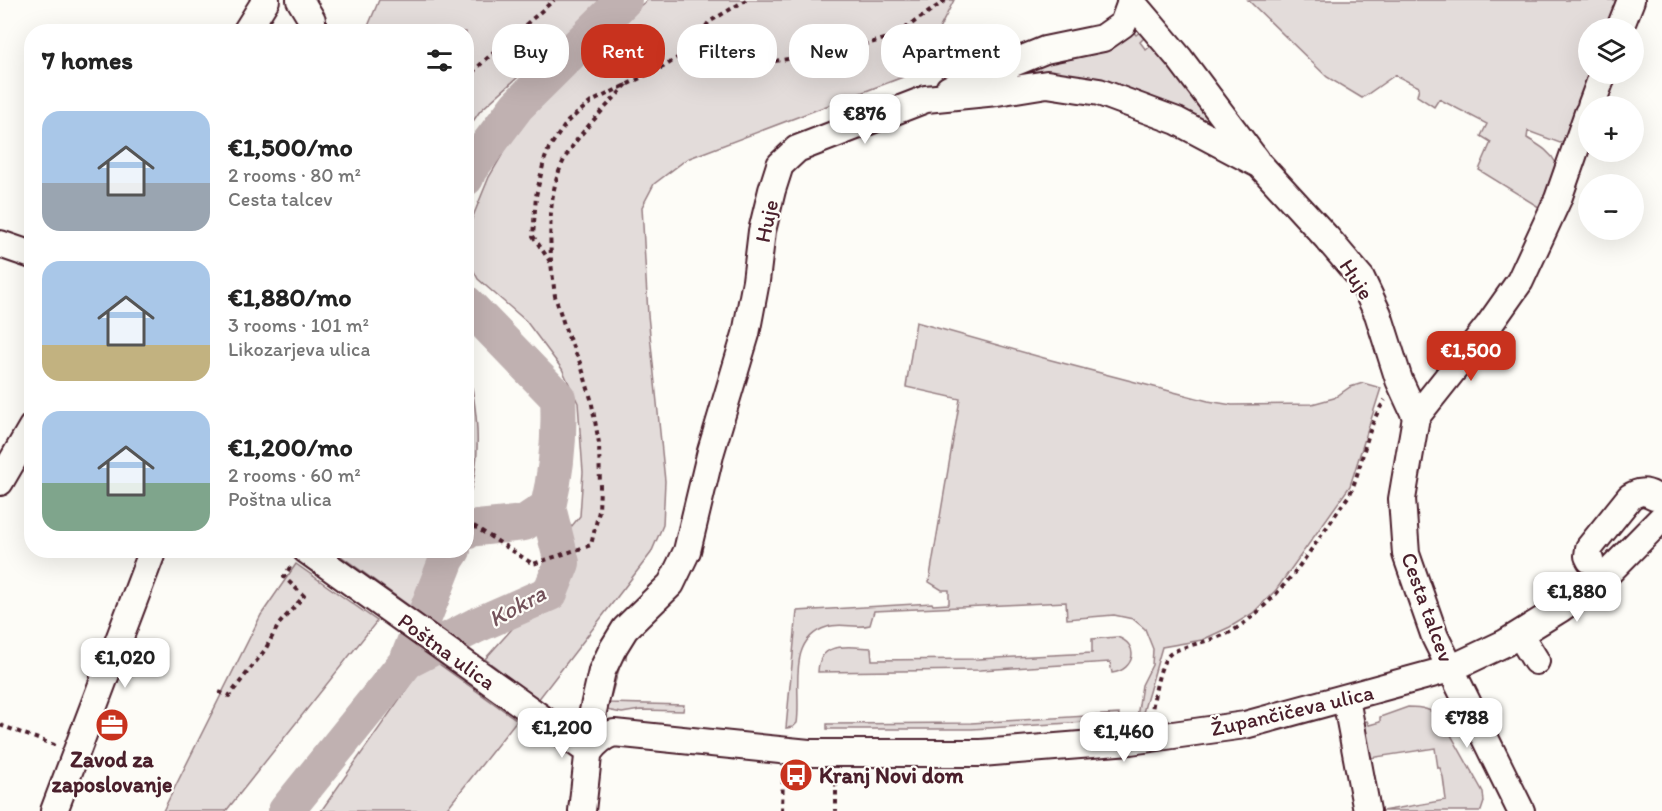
<!DOCTYPE html>
<html lang="en">
<head>
<meta charset="utf-8">
<style>
  body { margin:0; font-family:Itim,sans-serif; background:#f2f2f2; color:#222; height:100vh; display:flex; flex-direction:column; font-size:22px; white-space:nowrap }
  * { box-sizing:border-box; margin:0 }
  p { font-size:20px; color:#767676 }
  .icon { flex:none; width:33px; height:33px; fill:none; stroke:currentColor; stroke-width:2; stroke-linecap:round; stroke-linejoin:round }
  .map { position:relative; flex:1; overflow:hidden }
  .details { position:absolute; left:24px; top:24px; width:450px; height:534px; display:flex; flex-direction:column; background:#fff; border-radius:24px; box-shadow:0 6px 24px #0002 }
  .details>* { flex:none }
  .banner { position:absolute; left:492px; top:24px; width:570px; height:54px; display:flex; gap:12px }
  .tools { position:absolute; left:1578px; top:18px; display:grid; gap:12px }
  .tools a { display:grid; place-items:center; width:66px; height:66px; border-radius:50%; background:#fff; box-shadow:0 6px 24px #0002; font-size:30px }
  .price { position:absolute; translate:-50% -51px; padding:0 14px; border-radius:12px; background:#fff; color:#222; font-size:20px; line-height:39px; filter:drop-shadow(0 2px 3px #0008) }
  .price::after { content:''; position:absolute; left:50%; top:36px; width:18px; height:14px; margin-left:-9px; background:inherit; clip-path:polygon(0 0,100% 0,50% 100%) }
  .price.active { background:#c8321e; color:#fff }
  ul { padding:0; list-style:none }
  li { display:flex; align-items:center; gap:18px; height:150px; padding:0 18px }
  li span { display:grid; place-items:center; flex:none; width:168px; height:120px; border-radius:18px; color:#555 }
  li>.icon { margin-inline-start:auto }
  span .icon { width:72px; height:72px; fill:#fffc; stroke-width:1 }
  li b { font-size:26px }
  h2 { display:flex; justify-content:space-between; align-items:center; height:72px; padding:0 18px; font-size:26px }
  .chip { padding:0 21px; border-radius:24px; background:#fff; box-shadow:0 6px 24px #0002; font-size:21px; line-height:54px }
  .chip.active { background:#c8321e; color:#fff }
  .map>svg:first-child { display:block }
  .green { fill:#e3dcda; stroke:#967e82; stroke-width:1.5 }
  .lines { fill:none; stroke-linecap:round; stroke-linejoin:round }
  .river { stroke:#c0b1b1; stroke-width:36 }
  .minor-casing { stroke:#4a1f2b; stroke-width:30 }
  .path { stroke:#4a1f2b; stroke-width:4; stroke-dasharray:4.5 4.5; stroke-linecap:butt }
  .minor { stroke:#fdfcf7; stroke-width:26 }
  .labels { text-anchor:middle; stroke-width:4.5; stroke-linejoin:round; paint-order:stroke }
  .street-label { font-size:22px; fill:#4a1f2b; stroke:#fdfcf7 }
  .poi-label { font-size:22px; font-weight:bold; fill:#4a1f2b; stroke:#fdfcf7 }
  .water-label { font-size:24px; font-style:italic; fill:#73525a; stroke:#fdfcf7 }
</style>
</head>
<body>
<div class="map">
<svg width="1662" height="811" viewBox="0 0 1662 811">
  <rect width="100%" height="100%" fill="#fdfcf7"/>
  <filter id="ink" filterUnits="userSpaceOnUse"><feTurbulence type="fractalNoise" baseFrequency=".0167" numOctaves="2"/><feDisplacementMap in="SourceGraphic" scale="12" xChannelSelector="R" yChannelSelector="G"/><feConvolveMatrix kernelMatrix="1 2 1 2 8 2 1 2 1" color-interpolation-filters="sRGB"/></filter>
  <g filter="url(#ink)">
    <path class="green" d="M379 0H604L480 111 467 130 466 32 366 31Z
      M648 0H954L931 45 908 75 687 159 654 184 642 207 648 315 665 481 663 525 651 553 538 700 485 659 545 592 562 538 580 516 583 472 578 403 562 369 526 321 478 279 467 258V231L489 177 518 128 554 81 615 24Z
      M1248 0H1621L1610 28H1588V74H1592L1565 139 1560 143 1528 131 1527 138C1538 145 1549 150 1556 163L1542 209 1479 170 1491 142 1481 136 1487 124 1439 99 1434 107 1417 96 1419 87 1395 75 1362 98 1327 77Z
      M1131 29 1136 35 1141 31 1146 36 1140 42 1146 50 1152 45 1229 141 1157 106 1002 81 1034 66 1084 56 1111 44Z
      M916 322 1051 360 1208 401 1232 405 1312 404 1334 398 1350 387 1363 383 1381 388 1350 486 1276 590 1253 613 1230 627 1202 640 1162 647 1142 716 1137 717 1142 685 1152 665 1153 649 1145 629 1133 619 1114 615 1067 619 1066 602 874 611 870 625C856 629 841 622 827 627 785 640 802 691 797 723L793 727 786 728 797 611 932 603 933 605 949 604V590H942L929 582 960 399 906 387Z
      M467 362C477 408 484 457 467 502Z
      M334 551H452L443 566 411 607Z
      M296 564 377 621 226 811H163L261 615Z
      M628 636 626 659H622L609 703 684 705 683 711 640 710 622 713 601 709Z
      M1117 637C1140 644 1135 670 1112 673L1110 662 980 670 818 672C819 640 849 647 871 648L872 660 978 659 1092 653V639Z
      M429 657 517 720 445 811H321Z
      M1408 707C1422 707 1431 709 1442 719L1483 792 1484 802 1481 811H1382L1446 800 1443 777 1440 768H1438L1435 748 1370 758 1364 722 1367 721 1369 725 1380 722V717Z
      M1119 714 1118 720 972 729H827V724L971 723Z"/>
    <g class="lines">
      <path class="river" d="M466 178 469 170 517 106 624 0
        M466 303 558 398C560 437 557 469 548 507L524 523 468 529 466 532
        M409 660 475 626 550 593 562 563 548 507
        M286 811 407 661 447 559 453 550"/>
      <defs>
        <path id="minor" d="M300 0 312 20 311 32
          M1130 0 1180 59 1256 160
          M1620 28 1631 0
          M246 32 266 0
          M949 89 1045 50 1103 38 1123 24 1131 2
          M1591 106 1603 74
          M0 244 32 255
          M0 482 32 427
          M306 550 589 752
          M1590 560 1588 556 1589 548 1630 497C1639 491 1645 491 1654 496
          M1520 635 1536 661
          M1346 699 1367 811
          M589 752C596 742 603 736 614 733L809 753H981L1130 741 1245 725 1450 669 1505 643 1560 609 1602 579 1662 518
          M54 811 153 550
          M582 811 593 711 602 671 612 650 625 629 671 584 687 551 711 451 746 334 756 281 762 231 772 190 780 165 797 149 926 99 997 92 1047 84 1099 92 1177 121 1260 165 1327 238 1361 278 1378 314 1399 380 1416 417
          M1521 811 1435 637 1406 554 1402 499 1416 417 1489 325 1520 281 1558 199 1588 113"/>
      </defs>
      <use href="#minor" class="minor-casing"/>
      <path class="path" d="M688 51 733 67 843 51 894 36 946 0
        M466 79 483 62 554 0
        M551 262C550 227 548 190 565 158 580 131 606 108 627 84
        M466 521 533 564 591 545 599 511 600 487 599 443 591 399 581 365 567 334 555 296 551 263 533 236 536 196 544 161 549 148 568 121 591 102 665 66 688 51 709 22 746 0
        M219 692 229 696 265 650 279 624 304 596 284 577 292 564
        M1151 716C1154 700 1158 665 1169 655 1178 646 1219 640 1234 630 1285 597 1315 542 1350 494 1363 464 1366 427 1385 400
        M0 725 57 746
        M836 773V811
        M782 811 783 775"/>
      <use href="#minor" class="minor"/>
    </g>
  </g>
  <defs>
    <symbol id="office-disc" viewBox="-11 -11 22 22"><circle r="9.5" fill="#c8321e" stroke="#fdfcf7"/><path d="M-6-3h4V-5.5h4V-3h4V5H-6ZM-1-4.5V-3h2v-1.5ZM-6 0V1H6V0Z" fill="#fff"/></symbol>
    <symbol id="bus-disc" viewBox="-11 -11 22 22"><circle r="9.5" fill="#c8321e" stroke="#fdfcf7"/><path d="M-5-6H5V4H4V6H2V4H-2V6H-4V4H-5ZM-3.5-4V0h7V-4ZM-3.5 1.2v1.5H-2V1.2ZM2 1.2v1.5H3.5V1.2Z" fill="#fff"/></symbol>
  </defs>
  <g fill-rule="evenodd">
    <use href="#office-disc" x="93" y="706" width="38" height="38"/>
    <use href="#bus-disc" x="777" y="756" width="38" height="38"/>
  </g>
  <g class="labels">
    <g class="street-label">
      <text transform="translate(766 221) rotate(-78)" y="8">Huje</text>
      <text transform="translate(1357 279) rotate(57)" y="8">Huje</text>
      <text transform="translate(1428 607) rotate(70)" y="8">Cesta talcev</text>
      <text transform="translate(447 651) rotate(36)" y="8">Poštna ulica</text>
      <text transform="translate(1292 710) rotate(-13)" y="8">Župančičeva ulica</text>
    </g>
    <g class="poi-label">
      <text x="112" y="767">Zavod za<tspan x="112" dy="25">zaposlovanje</tspan></text>
      <text x="819" y="783" text-anchor="start">Kranj Novi dom</text>
    </g>
    <g class="water-label">
      <text transform="translate(517 606) rotate(-29)" y="8">Kokra</text>
    </g>
  </g>
</svg>
<div class="tools">
<a><svg class="icon" aria-label="layers" viewBox="0 0 24 24"><path d="M12 4l9 5-9 5-9-5zM3 14l9 5 9-5"/></svg></a>
<a>+</a>
<a>−</a>
</div>
<b class="price" style="left:865px;top:145px">€876</b>
<b class="price active" style="left:1471px;top:382px">€1,500</b>
<b class="price" style="left:1577px;top:623px">€1,880</b>
<b class="price" style="left:125px;top:689px">€1,020</b>
<b class="price" style="left:1467px;top:749px">€788</b>
<b class="price" style="left:562px;top:759px">€1,200</b>
<b class="price" style="left:1124px;top:763px">€1,460</b>
<div class="banner">
<a class="chip">Buy</a>
<a class="chip active">Rent</a>
<a class="chip">Filters</a>
<a class="chip">New</a>
<a class="chip">Apartment</a>
</div>
<section class="details">
<h2>7 homes<svg class="icon" aria-label="filters" viewBox="0 0 24 24"><path d="M4 7h16M4 17h16"/><circle cx="9" cy="7" r="2"/><circle cx="15" cy="17" r="2"/></svg></h2>
<ul>
<li><span style="background:linear-gradient(#a9c7e8 60%,#9aa5b1 0)"><svg class="icon" aria-label="home" viewBox="0 0 24 24"><path d="M3 11l9-7 9 7M6 9v11h12V9"/></svg></span><div><b>€1,500/mo</b><p>2 rooms · 80 m²</p><p>Cesta talcev</p></div></li>
<li><span style="background:linear-gradient(#a9c7e8 70%,#c2b280 0)"><svg class="icon" aria-label="home" viewBox="0 0 24 24"><path d="M3 11l9-7 9 7M6 9v11h12V9"/></svg></span><div><b>€1,880/mo</b><p>3 rooms · 101 m²</p><p>Likozarjeva ulica</p></div></li>
<li><span style="background:linear-gradient(#a9c7e8 60%,#7fa58c 0)"><svg class="icon" aria-label="home" viewBox="0 0 24 24"><path d="M3 11l9-7 9 7M6 9v11h12V9"/></svg></span><div><b>€1,200/mo</b><p>2 rooms · 60 m²</p><p>Poštna ulica</p></div></li>
</ul>
</section>
</div>
</body>
</html>
